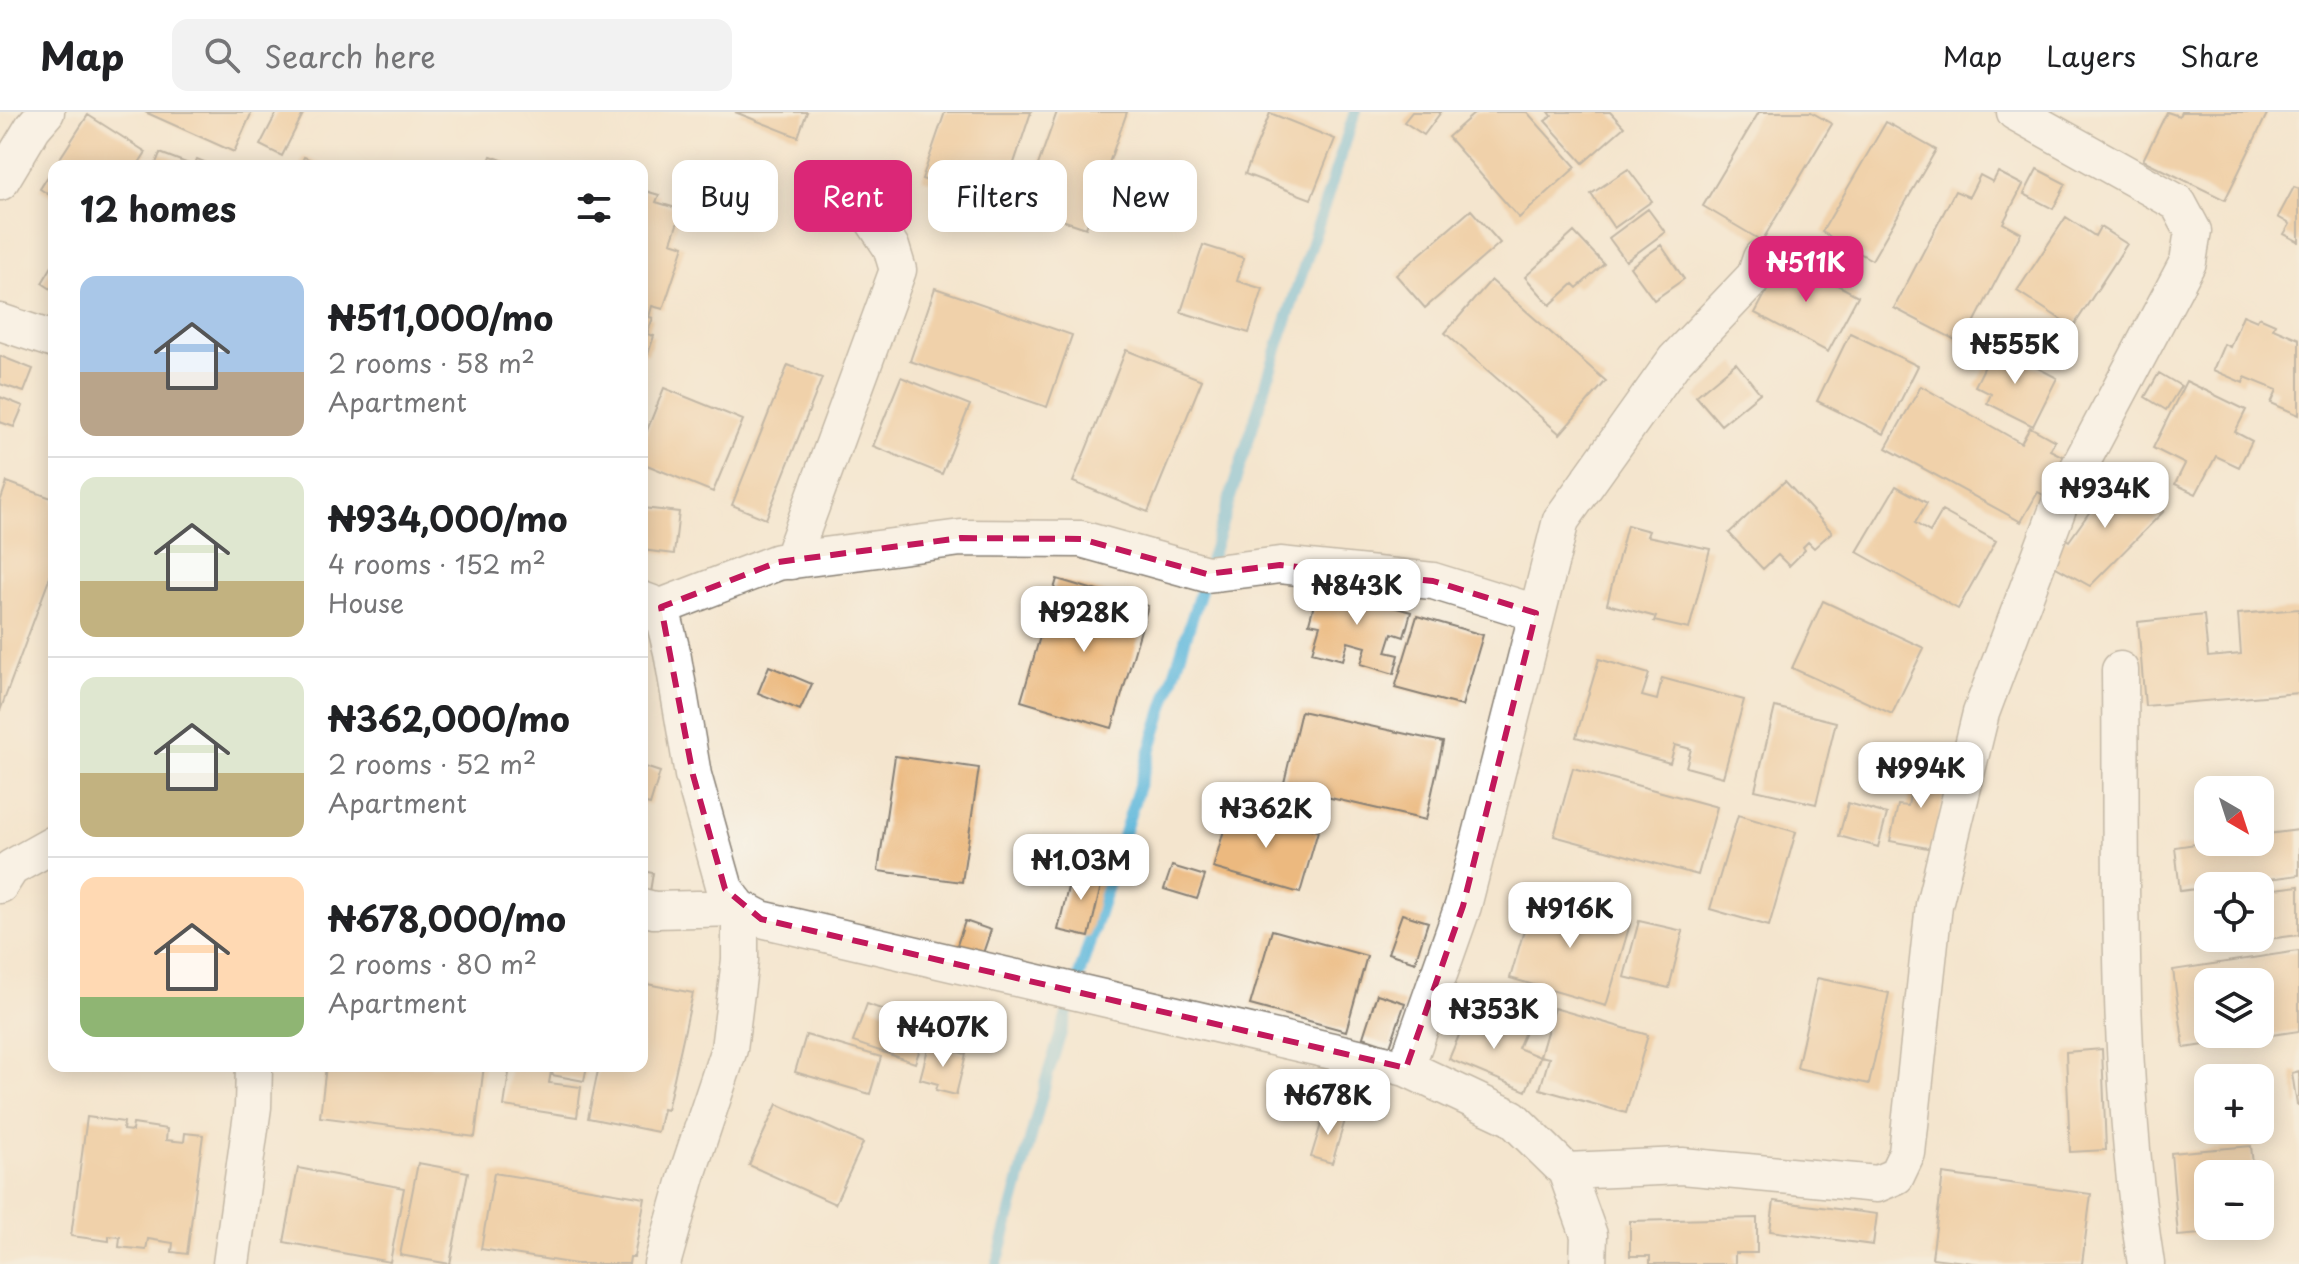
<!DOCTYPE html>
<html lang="en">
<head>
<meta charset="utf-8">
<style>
  body { margin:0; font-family:"Playpen Sans",sans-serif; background:#f2f2f2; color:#202124; height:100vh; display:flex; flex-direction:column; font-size:30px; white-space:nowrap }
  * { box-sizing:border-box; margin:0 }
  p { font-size:26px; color:#757577 }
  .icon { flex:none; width:44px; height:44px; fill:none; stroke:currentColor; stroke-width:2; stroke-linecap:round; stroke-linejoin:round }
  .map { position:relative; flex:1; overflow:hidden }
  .panel { position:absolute; left:48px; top:48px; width:600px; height:912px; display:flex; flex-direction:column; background:#fff; border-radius:16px; box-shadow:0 4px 20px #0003 }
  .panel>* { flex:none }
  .guide { position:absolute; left:672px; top:48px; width:760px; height:72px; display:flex; gap:16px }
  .needle { width:52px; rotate:141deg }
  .buttons { position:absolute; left:2194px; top:664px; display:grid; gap:16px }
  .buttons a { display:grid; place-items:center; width:80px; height:80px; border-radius:16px; background:#fff; box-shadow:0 4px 20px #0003; font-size:40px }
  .price { position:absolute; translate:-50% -68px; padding:0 18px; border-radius:16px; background:#fff; color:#222; font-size:26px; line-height:52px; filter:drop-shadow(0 2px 4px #0008) }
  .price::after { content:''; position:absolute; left:50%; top:48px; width:24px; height:18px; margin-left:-12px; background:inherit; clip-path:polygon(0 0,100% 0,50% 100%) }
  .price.current { background:#db2777; color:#fff }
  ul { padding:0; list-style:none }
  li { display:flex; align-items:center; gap:24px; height:200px; padding:0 32px }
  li+li { border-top:2px solid #e0e0e0 }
  li span { display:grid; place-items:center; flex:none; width:224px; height:160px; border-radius:16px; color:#555 }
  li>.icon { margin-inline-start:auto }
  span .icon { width:96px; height:96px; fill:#fffc; stroke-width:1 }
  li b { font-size:34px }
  h2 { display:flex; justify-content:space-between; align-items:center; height:96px; padding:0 32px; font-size:34px }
  .chip { padding:0 28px; border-radius:16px; background:#fff; box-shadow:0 4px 20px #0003; font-size:28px; line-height:72px }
  .chip.current { background:#db2777; color:#fff }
  header { display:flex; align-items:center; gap:48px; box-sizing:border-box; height:112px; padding:0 40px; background:#fff; border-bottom:2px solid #e0e0e0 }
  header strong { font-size:38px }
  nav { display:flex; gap:44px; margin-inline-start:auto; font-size:28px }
  .search { width:560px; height:72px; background:#f2f2f2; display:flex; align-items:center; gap:20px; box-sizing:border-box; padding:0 28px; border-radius:16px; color:#757577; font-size:30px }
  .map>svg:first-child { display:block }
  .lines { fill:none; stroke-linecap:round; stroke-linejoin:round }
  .stream { stroke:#5eb8dc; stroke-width:12 }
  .building { fill:#ecb97f; fill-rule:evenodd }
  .minor-casing { stroke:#888075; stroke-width:39 }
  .minor { stroke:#fff; stroke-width:36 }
  .marked { fill:none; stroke:#c2185b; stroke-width:6; stroke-dasharray:16 10; stroke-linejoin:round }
</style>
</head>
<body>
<header>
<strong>Map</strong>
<div class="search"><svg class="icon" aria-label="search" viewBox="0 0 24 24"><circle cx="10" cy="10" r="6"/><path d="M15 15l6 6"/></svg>Search here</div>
<nav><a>Map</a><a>Layers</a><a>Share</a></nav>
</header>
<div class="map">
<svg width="2299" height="1152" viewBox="0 0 2299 1152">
  <rect width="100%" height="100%" fill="#f7f3e8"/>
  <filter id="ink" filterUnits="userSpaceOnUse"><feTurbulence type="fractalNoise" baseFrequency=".0125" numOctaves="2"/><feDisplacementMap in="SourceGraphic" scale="16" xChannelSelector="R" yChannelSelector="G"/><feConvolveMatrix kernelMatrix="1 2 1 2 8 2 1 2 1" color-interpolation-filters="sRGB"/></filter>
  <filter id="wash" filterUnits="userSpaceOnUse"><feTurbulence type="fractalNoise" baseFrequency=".006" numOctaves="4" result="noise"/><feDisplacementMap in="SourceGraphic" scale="32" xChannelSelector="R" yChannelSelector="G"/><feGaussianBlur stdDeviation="1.8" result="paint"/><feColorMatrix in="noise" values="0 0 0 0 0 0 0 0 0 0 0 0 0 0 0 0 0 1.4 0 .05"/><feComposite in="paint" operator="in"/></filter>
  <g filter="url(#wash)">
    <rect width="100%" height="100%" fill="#f4e5ce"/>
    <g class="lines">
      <path class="stream" d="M997 1152 1047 965 1278 234 1355 0"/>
    </g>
    <g id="blocks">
      <path class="building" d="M145 0H252L234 40Z
        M277 0H304L282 44 260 33Z
        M735 0H807L798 25Z
        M945 0H1031L1000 93 922 67Z
        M1057 0H1127L1086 116 1023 95Z
        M1412 0H1441L1424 23 1404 10Z
        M1476 0H1527L1576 55 1519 106 1448 25Z
        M1549 0H1610L1624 15 1583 51 1545 9 1552 4Z
        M1759 0H1811L1832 12 1762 129 1703 94Z
        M2167 0 2179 4 2181 0H2268L2225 88 2143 48Z
        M1270 1 1335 27 1311 87 1245 62Z
        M88 3 146 40 137 54H55Z
        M1886 10 1936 38 1872 148 1822 120Z
        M160 41 194 54 197 47 214 54H155Z
        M491 44 518 54H487Z
        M304 45 326 54H300Z
        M54 55V86L40 77Z
        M1628 57 1652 89 1614 116 1591 82Z
        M2037 57 2066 72 2053 97 2024 82Z
        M1998 60 2023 73 2003 111 2021 121 1963 232 1894 196 1955 79 1969 85 1980 63 1993 70Z
        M2294 75 2299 77V130L2284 122 2290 112 2278 105Z
        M642 78 659 83 656 90 682 98 671 130 684 134 663 197 652 194 649 205 653 206 647 222 654 224 648 242 642 240Z
        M1648 97 1665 120 1626 149 1609 126Z
        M1471 98 1500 131 1425 196 1396 163Z
        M2066 105 2095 124 2100 115 2127 132 2073 215 2017 179Z
        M1574 120 1604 152 1577 176 1573 172 1550 193 1525 165Z
        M1203 133 1244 146 1237 169 1263 177 1249 221 1181 200Z
        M1661 133 1684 167 1654 188 1630 155Z
        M1785 145 1858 184 1828 240 1755 201Z
        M54 151V179L42 171Z
        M1491 168 1606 269 1560 322 1445 221Z
        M935 176 1072 223 1047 295 910 249Z
        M2243 203 2257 209 2259 205 2275 212 2273 216 2299 227V303L2271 291 2277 278 2245 265 2243 271 2213 258 2224 232 2230 235Z
        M1850 221 1918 254 1884 322 1817 289Z
        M1995 234 2057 266 2033 314 1987 291 1991 282 1975 274Z
        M1126 238 1202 268 1148 400 1073 370Z
        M0 244 33 257 24 280 0 272Z
        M1736 251 1760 281 1721 313 1696 284Z
        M788 253 822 266 766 407 732 393Z
        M2159 261 2181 274 2166 298 2145 285Z
        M901 265 970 293 942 362 873 334Z
        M2186 269 2246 298 2235 320 2252 329 2239 355 2216 344 2196 382 2175 372 2185 352 2153 336Z
        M1921 274 2021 331 2030 315 2055 329 2050 338 2066 346 2045 384 2038 380 2021 410 1886 336Z
        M664 276 743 308 713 380 642 351V331Z
        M0 285 23 294 14 315 0 310Z
        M2105 359 2164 399 2090 474 2049 451 2063 425 2069 429 2098 388 2088 381Z
        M1785 369 1832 420 1814 436 1808 430 1803 435 1805 438 1789 454 1778 443 1763 457 1729 421Z
        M7 370 54 387V454L0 599V390Z
        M1896 374 1927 391 1915 411 1930 420 1942 399 1996 429 1958 497 1857 440Z
        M642 396 679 400 674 442 642 438Z
        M1627 413 1649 419 1647 424 1710 437 1689 517 1654 509 1656 505 1607 492Z
        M1057 467 1148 494 1112 616 1021 589Z
        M1319 474 1411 500 1404 525 1392 521 1386 540 1399 543 1394 562 1361 552 1366 535 1348 530 1343 548 1312 540 1320 513 1309 511Z
        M1823 489 1924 536 1892 602 1792 556Z
        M2299 497V581L2145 594 2138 510 2204 503 2208 545 2241 542 2238 502Z
        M1417 504 1483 523 1462 594 1395 576Z
        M1599 547 1649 562 1642 584 1657 588 1662 566 1744 588 1723 665 1686 655 1691 637 1675 633 1670 651 1576 625Z
        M769 554 812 572 800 598 758 581Z
        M1775 595 1836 610 1816 692 1755 678Z
        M1301 599 1443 630 1426 708 1283 675Z
        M895 644 979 656 962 770 878 759Z
        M642 654 660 660 650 693 642 691Z
        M1915 654 1948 661 1933 737 1890 729 1898 693 1908 694Z
        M1573 656 1717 695 1698 763 1554 724Z
        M1848 691 1887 702 1878 735 1839 724Z
        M1231 694 1318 719 1300 781 1213 756Z
        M1738 703 1796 720 1769 814 1710 797Z
        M2299 718V763L2180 779 2175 735 2209 730H2260V723Z
        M1073 754 1104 761 1089 825 1058 818Z
        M1172 754 1205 764 1197 787 1164 777Z
        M642 759 653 761 649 786 642 785Z
        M2299 774V823L2260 828V779Z
        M1535 781 1631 809 1606 894 1510 866Z
        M1402 802 1428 810 1415 850 1388 841Z
        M965 809 991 818 982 844 956 836Z
        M1639 809 1683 819 1669 876 1624 865Z
        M1272 818 1367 844 1346 919 1250 893Z
        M2228 826H2259V828L2229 832Z
        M2299 839V919L2184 936 2173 858ZM2208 870H2260V922H2208Z
        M1817 866 1889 881 1869 972 1797 956Z
        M642 871 693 881 667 998 663 997 658 1020 588 1006 599 954H642Z
        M1377 882 1405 891 1390 934 1363 925Z
        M867 892 906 906 907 901 930 908 915 951 853 930Z
        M1554 896 1648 923 1626 1001 1540 977 1549 946 1540 944Z
        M1470 897 1525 920 1518 936 1540 945 1526 979 1449 947Z
        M806 923 881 945 870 982 795 960Z
        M929 933 966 942 956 983 936 978 938 972 920 967Z
        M2102 937 2106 1038 2070 1040 2066 940Z
        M326 954H484L475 1025 320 1005Z
        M510 954H552L549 971 581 975 577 1005 504 994Z
        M554 954H587L584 969 552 963Z
        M2299 959V993H2297L2292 961Z
        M777 992 863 1031 835 1092 749 1053Z
        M1325 999 1346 1005 1332 1051 1311 1045Z
        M87 1005 124 1010 123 1018 132 1019 133 1012 167 1017 166 1028 184 1030 185 1021 203 1023 187 1142 172 1140 173 1131 148 1127 146 1138 119 1135 120 1125 109 1124V1129L71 1124Z
        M2251 1034 2254 1062H2208V1114H2258V1117L2178 1124 2171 1041Z
        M418 1051 468 1060 450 1152 400 1143Z
        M298 1056 404 1076 390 1150 284 1130Z
        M494 1061 645 1086 634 1145H630L629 1152H576L481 1137Z
        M1943 1062 2091 1082 2082 1152H1980L1932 1146Z
        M1774 1089 1877 1102 1873 1133 1770 1119Z
        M1757 1106V1141H1735V1152H1650V1144H1630V1109Z"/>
    </g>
  </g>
  <g filter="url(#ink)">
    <use href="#blocks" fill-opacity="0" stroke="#888075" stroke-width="2"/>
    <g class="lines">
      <defs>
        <path id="minor" d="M0 70 33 15 46 0
          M0 210 54 228
          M791 449 898 158 891 135 873 108
          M642 488 661 495 672 540 693 663 725 777 740 796 761 807 1406 956 1512 1006 1566 1059 1589 1123 1588 1152
          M661 495 778 450 961 426 1081 427 1207 462 1280 453 1433 469 1536 501
          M2120 558C2122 756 2115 956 2146 1152
          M0 773 11 756 54 732
          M642 795 654 798 740 796V848L729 937 689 1057 662 1152
          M1406 956 1463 794 1561 408 1675 248 1755 164 1761 146
          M1566 1059 1682 1054 1877 1072 1896 1064 1907 1041 1934 793 1981 601 2060 391 2188 150 2193 119 2178 91 2015 0
          M231 1152 253 995 254 954"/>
      </defs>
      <use href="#minor" class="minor-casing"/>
      <use href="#minor" class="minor"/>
    </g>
  </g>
  <path d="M0 0H2299V1152H0ZM961 426 1081 427 1207 462 1280 453 1433 469 1536 501 1463 794 1406 956 761 807 725 777 693 663 661 495 778 450Z" fill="#f4e5ce" fill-opacity=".55" fill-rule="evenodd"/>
  <path class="marked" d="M961 426 1081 427 1207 462 1280 453 1433 469 1536 501 1463 794 1406 956 761 807 725 777 693 663 661 495 778 450Z"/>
</svg>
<div class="buttons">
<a><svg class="needle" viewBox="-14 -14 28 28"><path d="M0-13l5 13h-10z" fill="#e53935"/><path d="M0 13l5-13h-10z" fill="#757577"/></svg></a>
<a><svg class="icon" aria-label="locate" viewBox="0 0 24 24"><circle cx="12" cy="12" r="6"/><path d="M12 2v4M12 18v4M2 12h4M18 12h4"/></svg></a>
<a><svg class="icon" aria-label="layers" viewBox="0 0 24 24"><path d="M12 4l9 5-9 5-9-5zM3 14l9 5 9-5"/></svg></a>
<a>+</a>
<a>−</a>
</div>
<b class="price current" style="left:1806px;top:192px">₦511K</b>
<b class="price" style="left:2015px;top:274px">₦555K</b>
<b class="price" style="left:2105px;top:418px">₦934K</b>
<b class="price" style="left:1357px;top:515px">₦843K</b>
<b class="price" style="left:1084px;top:542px">₦928K</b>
<b class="price" style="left:1921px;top:698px">₦994K</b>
<b class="price" style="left:1266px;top:738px">₦362K</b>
<b class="price" style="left:1081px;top:790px">₦1.03M</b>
<b class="price" style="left:1570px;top:838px">₦916K</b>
<b class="price" style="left:1494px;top:939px">₦353K</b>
<b class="price" style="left:943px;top:957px">₦407K</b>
<b class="price" style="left:1328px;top:1025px">₦678K</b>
<div class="guide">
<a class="chip">Buy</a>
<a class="chip current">Rent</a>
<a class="chip">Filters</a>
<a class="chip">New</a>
</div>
<section class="panel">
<h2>12 homes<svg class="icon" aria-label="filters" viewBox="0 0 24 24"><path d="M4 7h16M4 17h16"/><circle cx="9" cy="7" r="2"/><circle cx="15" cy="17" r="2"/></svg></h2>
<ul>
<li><span style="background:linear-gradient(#a9c7e8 60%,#b9a48a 0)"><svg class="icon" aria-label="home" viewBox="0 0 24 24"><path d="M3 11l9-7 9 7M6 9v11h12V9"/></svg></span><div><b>₦511,000/mo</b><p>2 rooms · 58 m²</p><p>Apartment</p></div></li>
<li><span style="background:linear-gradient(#dfe7d0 65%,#c2b280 0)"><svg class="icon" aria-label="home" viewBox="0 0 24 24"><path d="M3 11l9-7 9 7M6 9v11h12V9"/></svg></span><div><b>₦934,000/mo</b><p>4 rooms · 152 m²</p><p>House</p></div></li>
<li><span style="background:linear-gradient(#dfe7d0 60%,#c2b280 0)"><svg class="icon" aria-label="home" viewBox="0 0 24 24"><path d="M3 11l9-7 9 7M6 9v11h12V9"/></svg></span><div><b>₦362,000/mo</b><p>2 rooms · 52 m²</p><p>Apartment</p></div></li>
<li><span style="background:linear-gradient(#ffd9b3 75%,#8fb573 0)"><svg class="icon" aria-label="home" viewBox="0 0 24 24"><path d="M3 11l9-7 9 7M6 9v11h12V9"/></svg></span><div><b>₦678,000/mo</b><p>2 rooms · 80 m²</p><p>Apartment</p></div></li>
</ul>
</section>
</div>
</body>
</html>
